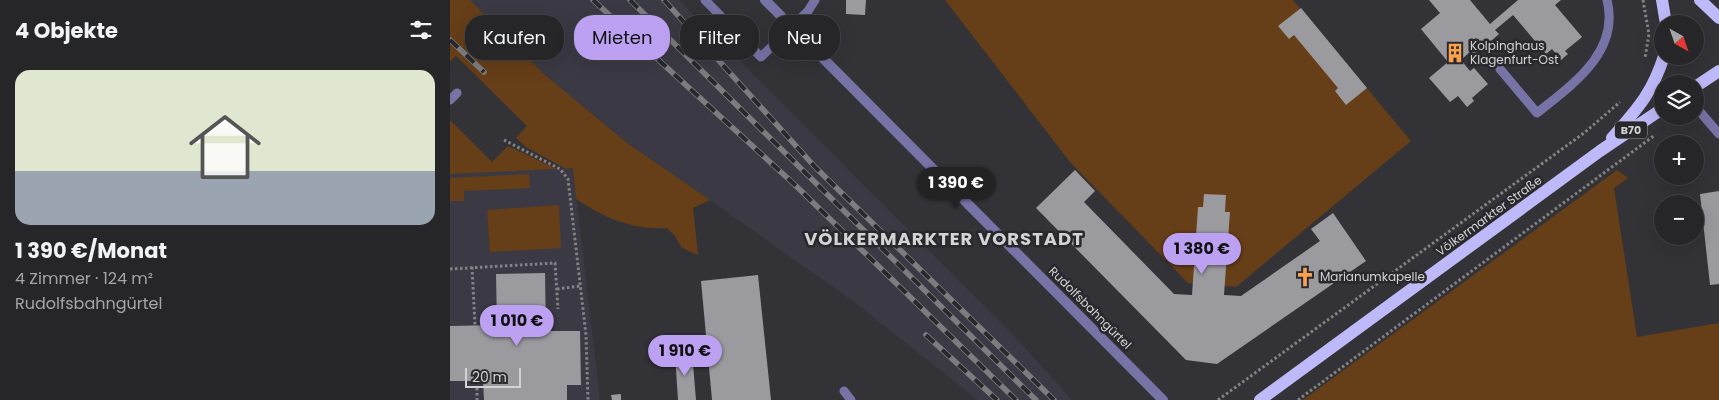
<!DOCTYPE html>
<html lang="de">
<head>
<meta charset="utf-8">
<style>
  body { margin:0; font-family:Poppins,sans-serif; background:#323235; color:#f1f3f6; height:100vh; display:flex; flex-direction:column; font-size:19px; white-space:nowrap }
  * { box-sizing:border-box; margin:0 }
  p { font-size:16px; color:#a4a5a8 }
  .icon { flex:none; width:28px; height:28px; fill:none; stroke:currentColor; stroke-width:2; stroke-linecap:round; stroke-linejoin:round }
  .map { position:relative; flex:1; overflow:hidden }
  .details { display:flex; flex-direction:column; background:#262629; width:450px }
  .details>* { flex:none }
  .banner { position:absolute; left:15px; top:15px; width:475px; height:45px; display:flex; gap:10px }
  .needle { width:32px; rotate:140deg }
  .tools { position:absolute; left:1204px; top:15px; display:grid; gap:10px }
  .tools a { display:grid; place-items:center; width:50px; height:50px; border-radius:50%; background:#262629; box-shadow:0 5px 20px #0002,0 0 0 1px #424346; font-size:25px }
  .scale { position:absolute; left:15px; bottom:12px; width:56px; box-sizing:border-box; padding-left:5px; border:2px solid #d3d3d5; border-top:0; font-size:14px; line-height:18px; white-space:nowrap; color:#d3d3d5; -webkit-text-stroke:4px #29292d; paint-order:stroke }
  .price { position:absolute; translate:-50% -42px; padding:0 11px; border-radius:18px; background:#bca0f2; color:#111; font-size:16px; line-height:32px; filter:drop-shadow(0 1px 2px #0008) }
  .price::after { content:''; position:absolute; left:50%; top:30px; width:15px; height:11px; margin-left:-8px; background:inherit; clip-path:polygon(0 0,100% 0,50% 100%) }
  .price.on { background:#222; color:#fff }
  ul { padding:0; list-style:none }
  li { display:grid; align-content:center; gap:10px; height:265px; padding:0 15px }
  li span { display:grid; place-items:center; height:155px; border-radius:15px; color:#555 }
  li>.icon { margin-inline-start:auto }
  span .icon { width:90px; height:90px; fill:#fffc; stroke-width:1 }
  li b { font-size:21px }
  h2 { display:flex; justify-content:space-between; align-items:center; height:60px; padding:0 15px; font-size:21px }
  .tag { padding:0 18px; border-radius:20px; background:#262629; box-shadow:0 5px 20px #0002,0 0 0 1px #424346; font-size:18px; line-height:45px }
  .tag.on { background:#bca0f2; color:#111 }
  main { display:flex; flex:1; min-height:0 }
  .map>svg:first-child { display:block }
  .built { fill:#3b3a44 }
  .green { fill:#663e18 }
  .building { fill:#9a9a9f }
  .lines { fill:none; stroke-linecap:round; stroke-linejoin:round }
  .path { stroke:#838386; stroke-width:3; stroke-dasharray:2.5 2.5; stroke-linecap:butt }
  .service { stroke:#7873a7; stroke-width:9 }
  .tertiary { stroke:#7873a7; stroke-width:10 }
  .primary { stroke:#beb9f8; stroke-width:12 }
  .rail-casing { stroke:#7d7d80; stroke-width:5.5 }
  .rail { stroke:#29292d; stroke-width:4; stroke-dasharray:11; stroke-linecap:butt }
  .labels { text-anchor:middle; stroke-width:5; stroke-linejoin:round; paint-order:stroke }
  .shield { fill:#29292d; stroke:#a0a0a3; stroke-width:1 }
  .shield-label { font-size:11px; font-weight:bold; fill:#d3d3d5 }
  .poi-label { font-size:12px; fill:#d3d3d5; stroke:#29292d; text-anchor:start }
  .street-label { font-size:12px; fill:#d3d3d5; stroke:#29292d }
  .district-label { font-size:18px; font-weight:bold; letter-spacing:1px; fill:#d3d3d5; stroke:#29292d }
</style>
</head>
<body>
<main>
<section class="details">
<h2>4 Objekte<svg class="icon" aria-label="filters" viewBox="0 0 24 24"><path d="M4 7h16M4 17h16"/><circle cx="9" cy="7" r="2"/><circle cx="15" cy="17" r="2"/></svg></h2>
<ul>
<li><span style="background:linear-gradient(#dfe7d0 65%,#9aa5b1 0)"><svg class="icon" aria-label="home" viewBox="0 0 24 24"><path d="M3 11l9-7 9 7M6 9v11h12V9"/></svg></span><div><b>1 390 €/Monat</b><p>4 Zimmer · 124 m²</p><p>Rudolfsbahngürtel</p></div></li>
</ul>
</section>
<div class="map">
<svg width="1269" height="400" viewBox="0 0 1269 400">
  <rect width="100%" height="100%" fill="#333337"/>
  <path class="built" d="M20 0H229L567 339 622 400H528L404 302 260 200 177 143 94 74Z
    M123 168 150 400H0V174Z"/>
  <path class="green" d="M0 0H20L94 74 177 143 260 200 243 208 248 255 232 248 225 236 217 228C182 230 155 218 126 199L123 168 116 169 76 147 66 138 77 126 6 56 0 61Z
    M495 0H843L961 141 786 287 738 283 620 162Z
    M0 120 42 162 58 146 107 169 0 174Z
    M1167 170 1178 178 1164 188 1187 337 1269 323V400H853Z
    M79 174 80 188 14 191V201H0V178Z
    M109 205 111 248 40 252 37 210Z"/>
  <path class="building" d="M396 0H416L415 15 396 14Z
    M979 0H1020L1040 24 1068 0H1111L1105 5 1132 37 1115 51 1118 54 1111 60 1102 49 1096 54 1063 15 1045 30 1049 34 1025 55 1021 51 1011 60 1020 71 1024 68 1038 84 1022 98 1024 101 1017 107 1008 96 1000 102 979 78 998 62 971 29 990 13Z
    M851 8 917 88 896 105 885 91 888 88 844 35 839 39 828 26Z
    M625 170 645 191 634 202 724 294 742 295 748 207H753L754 194 776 195 775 212H780L774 295 791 296 870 241 861 229 883 213 916 261 767 364 736 360 586 208Z
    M1269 191V284L1260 285 1250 194Z
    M95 273 96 331H130L131 385H117V400H34L33 381H0V326L47 325 46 274Z
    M308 275 321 400H262L251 281Z
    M242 352 246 400H228L225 354Z
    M171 394V400H162L161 395Z"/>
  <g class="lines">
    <path class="path" d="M1193 0 1199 34 1195 58
      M54 140 110 169 118 179 136 335 138 400
      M22 267 25 325
      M0 269 105 263 108 309
      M107 289 130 286
      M27 388V400
      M768 400 1134 133 1170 102
      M848 400 1205 135"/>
    <path class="service" d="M255 0 311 57 358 11 365 0
      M1050 69 1087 113C1123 84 1170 52 1157 0
      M0 100 7 93
      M1245 106 1269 134
      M394 391 401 400"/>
    <path class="tertiary" d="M315 0 713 400"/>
    <path class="primary" d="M1212 0 1216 24
      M1250 0 1269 18
      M1245 87 1269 71
      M1162 138C1187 109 1202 94 1214 56
      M810 400 1150 151 1212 109"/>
    <defs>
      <path id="rail" d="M143 0 344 184 566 400
        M180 0 586 400
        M214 0 365 167 604 400
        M0 40 34 72
        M476 335 547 400"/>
    </defs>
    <use href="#rail" class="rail-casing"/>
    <use href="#rail" class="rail"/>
  </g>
  <defs>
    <symbol id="building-bare" viewBox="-9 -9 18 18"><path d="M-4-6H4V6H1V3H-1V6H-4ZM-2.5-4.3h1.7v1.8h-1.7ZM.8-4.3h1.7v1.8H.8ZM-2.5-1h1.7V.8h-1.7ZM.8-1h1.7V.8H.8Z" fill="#f9a04c" stroke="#29292d" stroke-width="2.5" paint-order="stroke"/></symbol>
    <symbol id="church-bare" viewBox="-9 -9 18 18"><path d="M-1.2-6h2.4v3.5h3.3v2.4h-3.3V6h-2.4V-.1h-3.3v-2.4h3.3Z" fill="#f9a04c" stroke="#29292d" stroke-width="2.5" paint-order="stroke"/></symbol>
  </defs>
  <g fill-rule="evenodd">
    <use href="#building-bare" x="991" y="39" width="28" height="28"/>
    <use href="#church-bare" x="841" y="263" width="28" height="28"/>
  </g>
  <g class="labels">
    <rect class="shield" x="1165" y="121.5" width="32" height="17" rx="4"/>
    <g class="shield-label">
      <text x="1181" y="134">B70</text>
    </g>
    <g class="poi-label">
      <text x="1020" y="50">Kolpinghaus<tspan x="1020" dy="14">Klagenfurt-Ost</tspan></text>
      <text x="870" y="281">Marianumkapelle</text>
    </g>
    <g class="street-label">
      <text transform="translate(1039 216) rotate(-36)" y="4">Völkermarkter Straße</text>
      <text transform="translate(640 308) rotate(45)" y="4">Rudolfsbahngürtel</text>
    </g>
    <g class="district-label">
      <text x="494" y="245">VÖLKERMARKTER VORSTADT</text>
    </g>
  </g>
</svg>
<div class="tools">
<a><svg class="needle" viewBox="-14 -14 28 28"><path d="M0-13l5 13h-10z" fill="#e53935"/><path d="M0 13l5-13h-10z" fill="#a4a5a8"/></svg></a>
<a><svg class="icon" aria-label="layers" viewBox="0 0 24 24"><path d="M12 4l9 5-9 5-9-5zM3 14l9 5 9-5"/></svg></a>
<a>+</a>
<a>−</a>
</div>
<div class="scale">20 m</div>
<b class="price on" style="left:506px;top:209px">1 390 €</b>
<b class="price" style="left:752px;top:275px">1 380 €</b>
<b class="price" style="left:67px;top:347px">1 010 €</b>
<b class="price" style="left:235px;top:377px">1 910 €</b>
<div class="banner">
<a class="tag">Kaufen</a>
<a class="tag on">Mieten</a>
<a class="tag">Filter</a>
<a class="tag">Neu</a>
</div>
</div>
</main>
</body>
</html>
